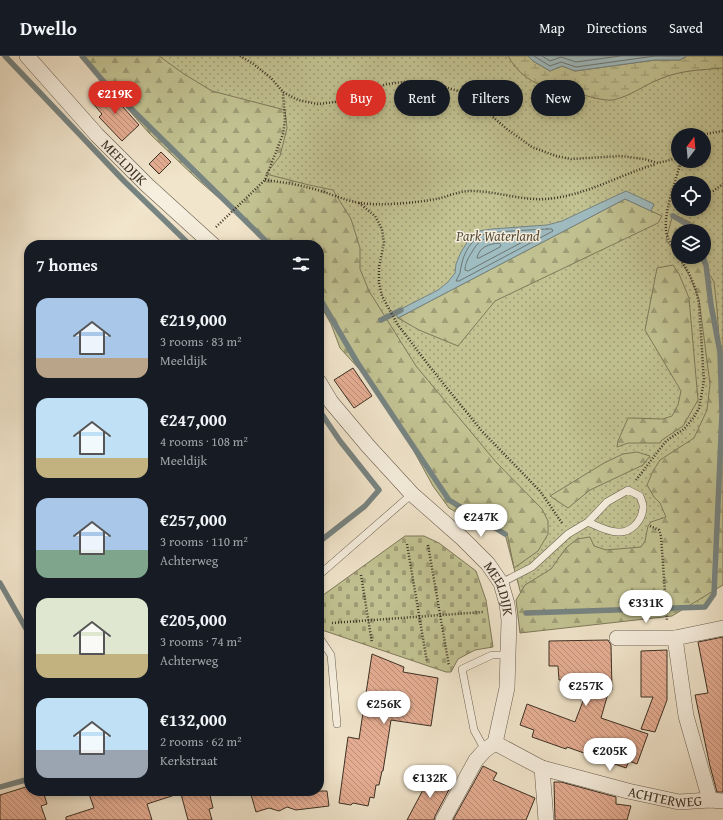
<!DOCTYPE html>
<html lang="en">
<head>
<meta charset="utf-8">
<style>
  body { margin:0; font-family:"Gentium Book Plus",serif; background:#20242c; color:#f1f3f6; height:100vh; display:flex; flex-direction:column; font-size:15px; white-space:nowrap }
  * { box-sizing:border-box; margin:0 }
  p { font-size:13px; color:#9ea1a6 }
  .icon { flex:none; width:22px; height:22px; fill:none; stroke:currentColor; stroke-width:2; stroke-linecap:round; stroke-linejoin:round }
  .map { position:relative; flex:1; overflow:hidden }
  .side { position:absolute; left:24px; top:184px; width:300px; height:556px; display:flex; flex-direction:column; background:#171b24; border-radius:16px; box-shadow:0 2px 6px #0003 }
  .side>* { flex:none }
  .banner { position:absolute; left:336px; top:24px; width:327px; height:36px; display:flex; gap:8px }
  .needle { width:26px; rotate:16deg }
  .tools { position:absolute; left:671px; top:72px; display:grid; gap:8px }
  .tools a { display:grid; place-items:center; width:40px; height:40px; border-radius:50%; background:#171b24; box-shadow:0 2px 6px #0003; font-size:20px }
  .price { position:absolute; translate:-50% -34px; padding:0 9px; border-radius:14px; background:#fff; color:#222; font-size:13px; line-height:26px; filter:drop-shadow(0 1px 2px #0008) }
  .price::after { content:''; position:absolute; left:50%; top:24px; width:12px; height:9px; margin-left:-6px; background:inherit; clip-path:polygon(0 0,100% 0,50% 100%) }
  .price.selected { background:#d93025; color:#fff }
  ul { padding:0; list-style:none }
  li { display:flex; align-items:center; gap:12px; height:100px; padding:0 12px }
  li span { display:grid; place-items:center; flex:none; width:112px; height:80px; border-radius:12px; color:#555 }
  li>.icon { margin-inline-start:auto }
  span .icon { width:48px; height:48px; fill:#fffc; stroke-width:1 }
  li b { font-size:17px }
  h2 { display:flex; justify-content:space-between; align-items:center; height:48px; padding:0 12px; font-size:17px }
  .tag { padding:0 14px; border-radius:18px; background:#171b24; box-shadow:0 2px 6px #0003; font-size:14px; line-height:36px }
  .tag.selected { background:#d93025; color:#fff }
  header { display:flex; align-items:center; gap:24px; box-sizing:border-box; height:56px; padding:0 20px; background:#171b24; border-bottom:1px solid #363941 }
  header strong { font-size:19px }
  nav { display:flex; gap:22px; margin-inline-start:auto; font-size:14px }
  .map>svg:first-child { display:block }
  .grass { fill:url(#grass-dots); stroke:#7f795b; fill-rule:evenodd }
  .forest { fill:url(#forest-firs); stroke:#7f795b }
  .wetland { fill:url(#wetland-marsh); stroke:#7f795b }
  .cemetery { fill:url(#cemetery-stones); stroke:#7f795b }
  .water { fill:#9fbcc1; stroke:#778482 }
  .lines { fill:none; stroke-linecap:round; stroke-linejoin:round }
  .shore { stroke:#6e7672; stroke-width:1 }
  .stream { stroke:#778482; stroke-width:5.5 }
  .building { fill:url(#building-back-hatch); stroke:#3c3024 }
  .service-casing { stroke:#695d4e; stroke-width:8 }
  .minor-casing { stroke:#695d4e; stroke-width:16 }
  .path { stroke:#3c3024; stroke-width:2.5; stroke-dasharray:1 2; stroke-linecap:butt }
  .service { stroke:#f6eede; stroke-width:7 }
  .minor { stroke:#f6eede; stroke-width:15 }
  .labels { text-anchor:middle; stroke-width:3; stroke-linejoin:round; paint-order:stroke }
  .street-label { font-size:14px; fill:#3c3024; stroke:#f6eede }
  .park-label { font-size:14px; font-style:italic; fill:#574d3a; stroke:#f6eede }
</style>
</head>
<body>
<header>
<strong>Dwello</strong>
<nav><a>Map</a><a>Directions</a><a>Saved</a></nav>
</header>
<div class="map">
<svg width="723" height="764" viewBox="0 0 723 764">
  <defs>
    <pattern id="grass-dots" width="8" height="8" patternUnits="userSpaceOnUse"><rect width="8" height="8" fill="#c2c292"/><path d="M2 2h.1M6 6h.1" fill="none" stroke="#9f9e77" stroke-width="1.8" stroke-linecap="round"/></pattern>
    <pattern id="forest-firs" width="22" height="20" patternUnits="userSpaceOnUse"><rect width="22" height="20" fill="#c2c292"/><path d="M5 1l3.5 6h-7zM16 11l3.5 6h-7z" fill="#9f9e77"/></pattern>
    <pattern id="wetland-marsh" width="20" height="14" patternUnits="userSpaceOnUse"><rect width="20" height="14" fill="#c2c292"/><path d="M1 5h8M5 5V1M11 12h8M15 12V8" fill="none" stroke="#9f9e77"/></pattern>
    <pattern id="cemetery-stones" width="16" height="16" patternUnits="userSpaceOnUse"><rect width="16" height="16" fill="#c2c292"/><path d="M2 7V4a2 2 0 0 1 4 0v3zM10 15v-3a2 2 0 0 1 4 0v3z" fill="#9f9e77"/></pattern>
    <pattern id="building-back-hatch" width="6" height="6" patternUnits="userSpaceOnUse"><rect width="6" height="6" fill="#e6ae94"/><path d="M-1 5l2 2M0 0l6 6M5-1l2 2" fill="none" stroke="#bc8e79"/></pattern>
  </defs>
  <rect width="100%" height="100%" fill="#f1e5cc"/>
  <filter id="stains"><feTurbulence type="fractalNoise" baseFrequency=".005" numOctaves="4"/><feColorMatrix values="0 0 0 0 .2 0 0 0 0 .09 0 0 0 0 .02 0 0 0 .5 -.17"/></filter>
  <radialGradient id="worn" r=".72"><stop offset=".6" stop-color="#630" stop-opacity="0"/><stop offset="1" stop-color="#630" stop-opacity=".3"/></radialGradient>
  <path class="grass" d="M82 0H723V430L718 431 714 538 705 551 526 557 505 478 449 444 319 189H270L104 26ZM678 79H704V105H678ZM678 127H704V153H678ZM678 175H704V201H678Z"/>
  <path class="forest" d="M81 0H159L184 18 212 35 285 54 287 72 280 100 266 118 309 129 333 134 351 163 360 192V213L369 235 416 310 496 406 542 453 548 465V478L538 495 514 512 507 477 482 471 449 452 433 430 410 388 385 345 361 315 340 292 331 268 319 247V189H273L196 122 149 77Z
    M625 143 662 160 658 167 495 245 458 290 419 274 398 262Z
    M673 158 694 168 693 175H678V199L666 184Z
    M679 201H696L701 204 714 226 717 253 721 314 723 372V529L672 560 520 577 516 544 525 529 551 513 566 492 577 483 590 481 594 490 606 494 641 491 645 485 648 470 651 466 666 461 660 447 654 441 647 429 653 415 660 404 694 382 707 354 710 328 699 243 690 221Z
    M673 209 679 218 689 242 698 344 683 370 662 384 660 387H628L617 391 618 385 628 362 663 363 672 360 678 349 681 335 645 274 657 212Z
    M637 396 650 400 643 409 590 434 568 452 550 440 604 407 623 398Z"/>
  <path class="wetland" d="M508 0H528L533 5 550 15 562 10 575 15 655 4H680L687 0H723V12C701 14 681 14 660 23 644 29 631 40 613 44 604 45 592 41 583 39 551 33 526 31 508 0Z"/>
  <path class="cemetery" d="M405 480H424L439 487 476 515 486 544 493 591 475 594 458 603 451 616H446L319 573V542Z"/>
  <path class="water" d="M528 0H687L680 4H655L575 15 562 10 550 15 533 5Z
    M626 135 654 148 651 155 625 143 398 262 395 256 438 234 448 226 455 217 456 208 461 196 468 185 479 175 492 173 547 169 562 165Z"/>
  <g class="lines">
    <path class="shore" d="M534 0 550 10 561 6 576 11 655 0H679
      M542 0 550 5 561 1 576 6 620 0
      M547 173H552L553 175 459 225H456C457 222 459 220 460 217 462 202 467 188 480 180 488 175 535 174 547 173Z
      M527 180 529 181 528 183 468 215 465 214C465 208 468 202 472 196 474 192 478 187 482 184 491 179 516 180 527 180Z
      M499 187 501 189 500 191 479 202H477C479 191 489 188 499 187Z"/>
    <path class="stream" d="M5 0 124 125 190 189
      M82 0 104 26 270 189
      M673 160 690 170 692 175
      M319 241 357 306 449 444 505 478
      M381 264 401 254
      M319 354 340 385 379 434 365 450 319 486
      M0 527 29 578
      M526 557 705 551 714 538 722 358 720 296 711 249 706 209 703 201
      M0 731 29 723"/>
  </g>
  <path class="building" d="M106 32 139 69 122 85 99 61 102 58 91 45Z
    M161 96 171 106 159 118 149 108Z
    M353 312 372 340 354 352 334 324Z
    M723 581V736H717L710 710 695 639 708 637 698 586Z
    M608 584 611 589 612 634H609L601 662 648 678 637 708 629 705 626 712 567 691 566 693 532 681 534 674 520 669 527 648 575 666 591 624H559L558 610H549V585Z
    M667 594V644L655 676 641 673 653 641H641V595Z
    M372 598 404 611 403 616 438 622 431 670 391 664 383 715H382L379 729H376L374 742 370 741 368 750 353 747 351 749 339 747 348 681 359 683Z
    M483 710 497 717 493 724 535 742 526 764H453Z
    M432 717 452 728 435 760 434 764H407Z
    M554 726H561L616 741V748L631 750 627 764H555Z
    M29 730V735H43L47 748 41 750 46 764H0V739Z
    M88 735H177L178 738 147 748 152 764H66V761L94 752Z
    M191 735H209L213 752 209 753 212 764H188L181 738Z
    M250 735H327L329 750 296 754 287 751 279 755 269 752 256 756Z"/>
  <g class="lines">
    <defs>
      <path id="service" d="M319 519 412 438
        M501 527 532 511 568 478 588 466 607 446 628 434 640 440C641 444 644 449 643 452 642 465 631 477 618 476 607 476 597 470 588 466
        M319 581 331 599 337 668
        M485 694 474 674 462 613 492 599H507"/>
      <g id="minor">
        <path id="s1" d="M27 0 97 79 147 129 213 189"/>
        <path id="s2" d="M319 326 331 346 368 390 412 438 463 483 488 508 501 527 507 548 509 564 507 632 495 687"/>
        <path d="M617 582H675"/>
        <path id="s3" d="M495 687 542 712 628 735 679 746 710 744 723 745"/>
        <path d="M542 712 546 764"/>
        <path d="M710 744 686 660 675 582 723 572"/>
        <path d="M443 764 476 704 485 694 495 687"/>
      </g>
    </defs>
    <use href="#service" class="service-casing"/>
    <use href="#minor" class="minor-casing"/>
    <path class="path" d="M240 0 252 7 271 22 283 36 298 44 318 48 335 46 387 28 411 25 435 28 458 35 480 50 507 73 532 91 556 100 571 103 621 100 644 103 658 107 678 102
      M698 79 723 75
      M265 124C280 126 296 128 310 132 327 136 343 144 360 147 380 150 415 147 436 143 447 141 458 135 471 135 499 135 527 147 555 142 590 137 622 118 656 108
      M674 130 678 132
      M704 137 713 135 723 128
      M359 147 375 160 382 173 384 187 379 211V227L382 240 398 269 430 311 481 374 540 435 562 467
      M216 171 265 124 283 78 285 64 283 36
      M678 199C673 192 667 183 666 174 664 155 676 124 681 105
      M636 424 666 385 684 373 694 361 699 352 704 325 699 248 696 234 689 217 679 201
      M650 470 659 474 661 480 667 565
      M407 488 427 606
      M428 489 449 610
      M361 519 372 587
      M332 567 483 556"/>
    <use href="#service" class="service"/>
    <use href="#minor" class="minor"/>
  </g>
  <g class="labels">
    <g class="street-label">
      <text dy="5" stroke="none"><textPath href="#s1" startOffset="144">MEELDIJK</textPath></text>
      <text dy="5" stroke="none"><textPath href="#s2" startOffset="277">MEELDIJK</textPath></text>
      <text dy="5" stroke="none"><textPath href="#s3" startOffset="180">ACHTERWEG</textPath></text>
    </g>
    <g class="park-label">
      <text x="498" y="185">Park Waterland</text>
    </g>
  </g>
  <rect width="100%" height="100%" filter="url(#stains)"/>
  <rect width="100%" height="100%" fill="url(#worn)"/>
</svg>
<div class="tools">
<a><svg class="needle" viewBox="-14 -14 28 28"><path d="M0-13l5 13h-10z" fill="#e53935"/><path d="M0 13l5-13h-10z" fill="#9ea1a6"/></svg></a>
<a><svg class="icon" aria-label="locate" viewBox="0 0 24 24"><circle cx="12" cy="12" r="6"/><path d="M12 2v4M12 18v4M2 12h4M18 12h4"/></svg></a>
<a><svg class="icon" aria-label="layers" viewBox="0 0 24 24"><path d="M12 4l9 5-9 5-9-5zM3 14l9 5 9-5"/></svg></a>
</div>
<b class="price selected" style="left:115px;top:59px">€219K</b>
<b class="price" style="left:481px;top:482px">€247K</b>
<b class="price" style="left:646px;top:568px">€331K</b>
<b class="price" style="left:586px;top:651px">€257K</b>
<b class="price" style="left:384px;top:669px">€256K</b>
<b class="price" style="left:610px;top:716px">€205K</b>
<b class="price" style="left:430px;top:743px">€132K</b>
<div class="banner">
<a class="tag selected">Buy</a>
<a class="tag">Rent</a>
<a class="tag">Filters</a>
<a class="tag">New</a>
</div>
<section class="side">
<h2>7 homes<svg class="icon" aria-label="filters" viewBox="0 0 24 24"><path d="M4 7h16M4 17h16"/><circle cx="9" cy="7" r="2"/><circle cx="15" cy="17" r="2"/></svg></h2>
<ul>
<li><span style="background:linear-gradient(#a9c7e8 75%,#b9a48a 0)"><svg class="icon" aria-label="home" viewBox="0 0 24 24"><path d="M3 11l9-7 9 7M6 9v11h12V9"/></svg></span><div><b>€219,000</b><p>3 rooms · 83 m²</p><p>Meeldijk</p></div></li>
<li><span style="background:linear-gradient(#bfe0f5 75%,#c2b280 0)"><svg class="icon" aria-label="home" viewBox="0 0 24 24"><path d="M3 11l9-7 9 7M6 9v11h12V9"/></svg></span><div><b>€247,000</b><p>4 rooms · 108 m²</p><p>Meeldijk</p></div></li>
<li><span style="background:linear-gradient(#a9c7e8 65%,#7fa58c 0)"><svg class="icon" aria-label="home" viewBox="0 0 24 24"><path d="M3 11l9-7 9 7M6 9v11h12V9"/></svg></span><div><b>€257,000</b><p>3 rooms · 110 m²</p><p>Achterweg</p></div></li>
<li><span style="background:linear-gradient(#dfe7d0 70%,#c2b280 0)"><svg class="icon" aria-label="home" viewBox="0 0 24 24"><path d="M3 11l9-7 9 7M6 9v11h12V9"/></svg></span><div><b>€205,000</b><p>3 rooms · 74 m²</p><p>Achterweg</p></div></li>
<li><span style="background:linear-gradient(#bfe0f5 65%,#9aa5b1 0)"><svg class="icon" aria-label="home" viewBox="0 0 24 24"><path d="M3 11l9-7 9 7M6 9v11h12V9"/></svg></span><div><b>€132,000</b><p>2 rooms · 62 m²</p><p>Kerkstraat</p></div></li>
</ul>
</section>
</div>
</body>
</html>
